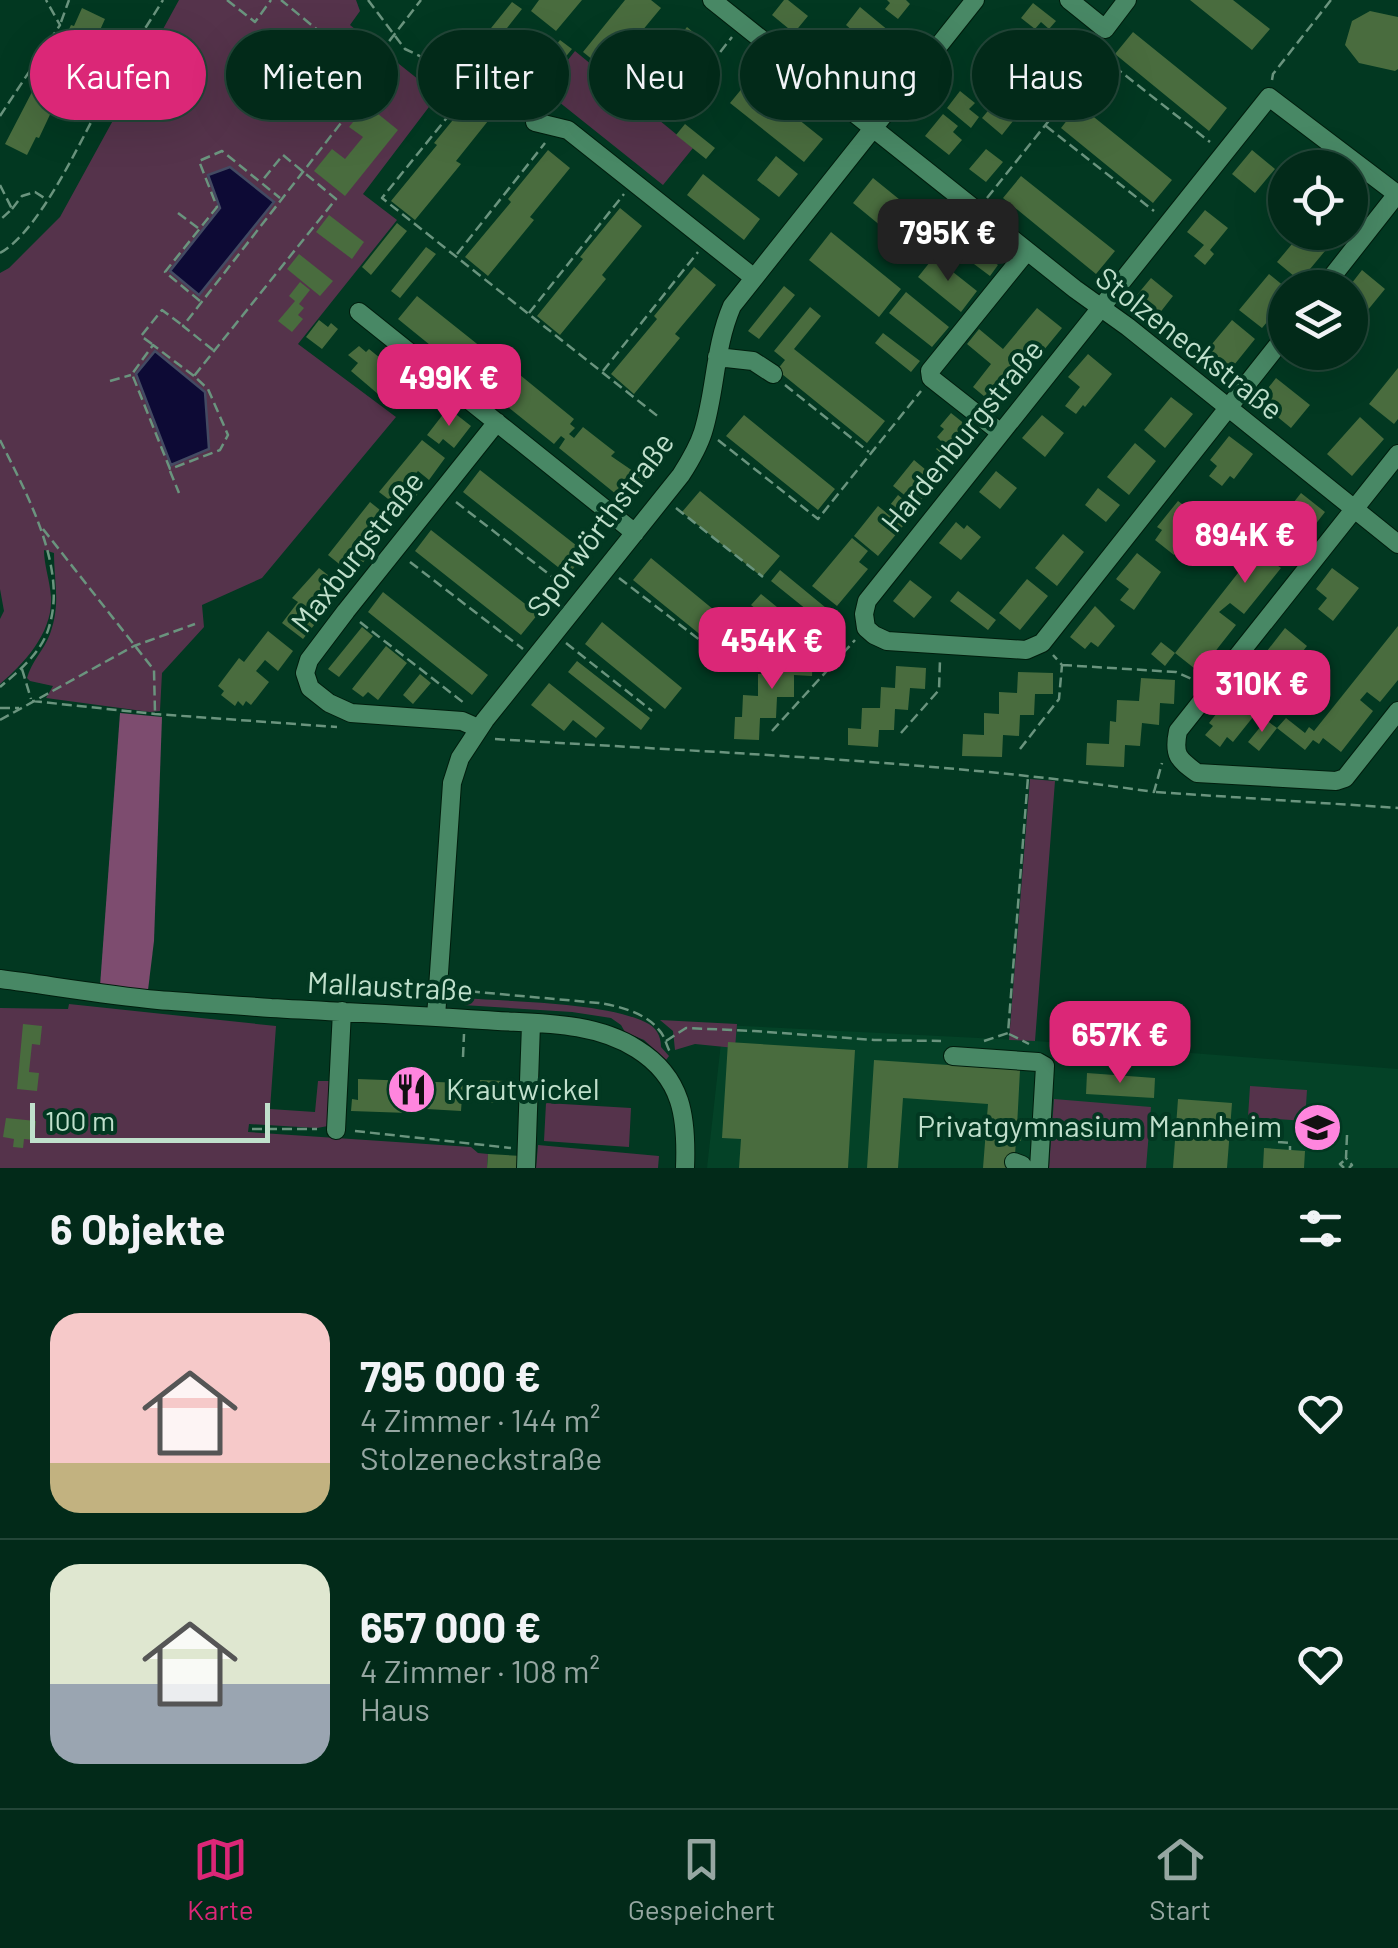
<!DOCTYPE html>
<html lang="de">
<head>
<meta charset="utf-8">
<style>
  body { margin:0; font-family:Barlow,sans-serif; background:#103626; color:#f1f3f6; height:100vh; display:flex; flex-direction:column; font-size:38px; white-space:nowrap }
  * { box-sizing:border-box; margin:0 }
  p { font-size:32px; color:#96a7a2 }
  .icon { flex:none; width:55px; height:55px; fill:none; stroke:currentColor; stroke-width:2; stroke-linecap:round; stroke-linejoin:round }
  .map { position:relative; height:1168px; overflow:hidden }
  .side { display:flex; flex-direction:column; background:#022a19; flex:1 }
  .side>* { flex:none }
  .top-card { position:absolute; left:30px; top:30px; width:1340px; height:90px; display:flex; gap:20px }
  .buttons { position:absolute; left:1268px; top:150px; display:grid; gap:20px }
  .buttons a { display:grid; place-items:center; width:100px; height:100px; border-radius:50%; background:#022a19; box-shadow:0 10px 40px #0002,0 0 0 2px #234638; font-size:50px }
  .scale { position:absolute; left:30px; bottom:25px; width:240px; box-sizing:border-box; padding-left:10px; border:5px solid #c0e0cc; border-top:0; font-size:28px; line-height:35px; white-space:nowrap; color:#c0e0cc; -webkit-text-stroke:8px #023821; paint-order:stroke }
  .price { position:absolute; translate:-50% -85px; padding:0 22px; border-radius:20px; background:#db2777; color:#fff; font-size:32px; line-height:65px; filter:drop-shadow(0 2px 5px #0008) }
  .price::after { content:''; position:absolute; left:50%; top:60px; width:30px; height:22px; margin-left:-15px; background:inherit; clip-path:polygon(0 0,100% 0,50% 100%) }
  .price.active { background:#222; color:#fff }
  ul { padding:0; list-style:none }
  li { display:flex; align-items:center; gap:30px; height:250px; padding:0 50px }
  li+li { border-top:2px solid #234638 }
  li span { display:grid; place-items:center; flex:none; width:280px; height:200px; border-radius:30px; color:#555 }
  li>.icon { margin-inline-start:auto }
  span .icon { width:120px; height:120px; fill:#fffc; stroke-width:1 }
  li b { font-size:42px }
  h2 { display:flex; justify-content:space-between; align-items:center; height:120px; padding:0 50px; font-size:42px }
  .pill { padding:0 35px; border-radius:45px; background:#022a19; box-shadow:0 10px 40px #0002,0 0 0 2px #234638; font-size:35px; line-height:90px }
  .pill.active { background:#db2777; color:#fff }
  .tabs { display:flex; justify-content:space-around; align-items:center; height:140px; border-top:2px solid #234638; background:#022a19; font-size:28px; color:#96a7a2 }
  .tabs a { display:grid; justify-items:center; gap:5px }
  .tabs .active { color:#db2777 }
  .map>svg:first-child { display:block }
  .built { fill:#044227 }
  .green { fill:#55334b }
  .forest { fill:#7d4c6f }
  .water { fill:#0d0a35; stroke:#434a62; stroke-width:2.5 }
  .building { fill:#496c3e }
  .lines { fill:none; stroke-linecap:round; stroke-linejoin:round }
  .minor-casing { stroke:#001d0d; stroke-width:20 }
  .path { stroke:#6a947e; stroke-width:2.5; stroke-dasharray:10 5; stroke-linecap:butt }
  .minor { stroke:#488865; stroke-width:18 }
  .labels { text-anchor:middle; stroke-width:8; stroke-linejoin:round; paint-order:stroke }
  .street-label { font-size:30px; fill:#c0e0cc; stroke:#023821 }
  .poi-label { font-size:30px; fill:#c0e0cc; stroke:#023821; text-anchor:start }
</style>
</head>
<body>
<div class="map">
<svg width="1398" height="1168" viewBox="0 0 1398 1168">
  <rect width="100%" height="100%" fill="#023821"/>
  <path class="built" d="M723 1025 1036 1041 1398 1069V1168H707Z"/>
  <path class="green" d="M179 0H356L360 11 350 25 438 95 363 194 397 220 298 344 396 417 262 578 202 605 204 627 162 673 160 711 150 712 46 698 53 686 30 681 27 678C31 662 44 650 50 634 61 604 54 583 54 553L44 550C44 565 50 581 51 597 53 632 25 663 0 684V619L4 611 0 589V273L9 268 60 217Z
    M575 51 693 148 663 185 544 90Z
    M1030 779 1055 781 1035 1041 1009 1040Z
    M464 998C513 1002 602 1002 645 1022 656 1027 661 1035 661 1047L669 1056 666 1060 644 1040 625 1032 621 1025 611 1018 572 1012 463 1005Z
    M69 1004 276 1026 270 1109 315 1112 318 1081H329L330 1074 333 1075 328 1126 317 1128 249 1124 248 1132 471 1147 478 1153 488 1154 487 1168H0V1008L68 1009Z
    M660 1020 737 1024 735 1048 695 1044 675 1050 673 1031Z
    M1250 1086 1307 1090 1305 1121 1248 1117Z
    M1054 1099 1151 1107 1146 1168H1049Z
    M546 1103 631 1108 629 1147 544 1141Z
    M538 1145 659 1156 658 1168H536Z"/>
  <path class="forest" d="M120 713 162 717 154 941 148 990 100 986Z"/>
  <path class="water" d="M230 167 274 202 199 295 170 271 220 208 208 175Z
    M155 351 205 392 209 449 171 465 136 374Z"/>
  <path class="building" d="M539 0H582L556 31 531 11Z
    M625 0H651L661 8 608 72 583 52Z
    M784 0H788L808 16 794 33 772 15Z
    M887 0H906L910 4 898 19 885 9 890 3Z
    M1190 0H1233L1270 29 1252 50Z
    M512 2 522 9 485 56 475 48Z
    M1033 3 1056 21 1049 29 1041 22 1035 29 1021 18Z
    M860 7 889 31 874 49 846 25Z
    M82 8 105 19 96 39 93 37 77 71 74 70 58 105 55 104 39 138 36 137 27 155 5 144 32 92 35 93 52 58 55 59 71 25 74 26Z
    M1370 11 1398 17V69L1395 71 1359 63 1345 45 1352 21Z
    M687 27 712 48 659 113 634 92Z
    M1012 29 1041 53 1025 72 996 49Z
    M1072 30 1092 46 1075 67 1055 51Z
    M1133 32 1227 108 1209 131 1115 54Z
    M361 38 396 65 383 82 348 55Z
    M560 40 572 49 542 86 531 77Z
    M823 40 842 56 847 49 864 63 851 79 816 49Z
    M986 64 1008 81 996 96 975 79Z
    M1043 69 1064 87 1051 104 1035 91 1044 80 1038 75Z
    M749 80 823 139 804 162 730 103Z
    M960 91 975 103 969 109 979 117 971 128 947 108Z
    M475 93 496 111 456 161 461 164 415 220 391 201 437 145 434 143Z
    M997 100 1017 116 1002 135 982 118Z
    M367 105 398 130 345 196 314 171 332 149 345 159 363 137 349 127Z
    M1079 105 1172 180 1153 203 1061 128Z
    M943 114 958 126 953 132 962 140 949 155 925 136Z
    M685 124 715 148 706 159 676 135Z
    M986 149 1003 162 986 182 969 169Z
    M548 150 570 168 530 217 534 220 488 276 465 257 511 202 508 199Z
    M1252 150 1275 169 1255 193 1232 174Z
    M776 156 798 174 779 197 757 180Z
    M703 174 760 219 744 240 687 195Z
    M1021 176 1115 251 1096 274 1003 198Z
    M873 178 942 234 921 259 853 203Z
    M1350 182 1368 197 1350 219Z
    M620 208 642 226 602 275 606 279 560 335 537 316 583 259 580 257Z
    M1205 210 1228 228 1210 250 1214 254 1205 265 1194 256 1204 245 1187 232Z
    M329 215 364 242 352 259 316 232Z
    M397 223 407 231 371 275 362 267Z
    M831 232 901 289 879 317 809 260Z
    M954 232 998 265 990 276 946 243Z
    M1302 232H1314L1330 245 1300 281 1277 262Z
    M426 247 436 254 400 298 391 291Z
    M299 254 333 281 320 296 287 269Z
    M934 257 977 291 961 312 918 277Z
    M694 267 716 285 675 334 680 338 634 394 611 374 657 319 654 316Z
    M1362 270 1385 289 1367 311 1350 297V288H1348Z
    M1269 274 1285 287V301L1262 328 1239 310Z
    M1151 278 1173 296 1155 319 1132 301Z
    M300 282 310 290 299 304 304 308 298 315 303 319 292 332 278 321 295 301 289 296Z
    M784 286 795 295 759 339 748 331Z
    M906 292 949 327 932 347 889 313Z
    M417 296 491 355 496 349 506 357 504 360 510 365 509 366 574 419 570 424 575 428 569 434 574 438 583 427 615 452 611 456 646 480 627 503 559 448 565 439 561 436 554 444 472 378 482 365 473 358 462 371 398 319Z
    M810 307 821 316 794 349 885 421 867 443 777 370 785 360 774 351Z
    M1037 308 1062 328 997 407 973 387 991 364 967 344 979 329 1003 349Z
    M319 320 328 327 331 323 338 329 322 349 306 337Z
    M1232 320 1255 339 1226 375 1202 356Z
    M883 333 920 361 911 372 875 343Z
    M359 346 366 352 369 349 396 371 378 394 351 371 358 363 348 355Z
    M1088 354 1112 374 1085 407 1083 405 1076 414 1065 406 1080 387 1068 377Z
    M1398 368V419L1394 424 1369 404Z
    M1276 378 1310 405 1291 428 1258 401Z
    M1171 397 1193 414 1165 448 1144 430Z
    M448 408 471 426 454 448 443 439 439 444 427 435Z
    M951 413 976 433 952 462 936 449 942 442 937 437 944 429 940 426Z
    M744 415 835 489 818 510 726 436Z
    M1042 415 1064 433 1045 457 1022 438Z
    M1360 417 1384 439 1352 476 1327 454Z
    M1229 436 1253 454 1234 479 1230 476 1222 486 1209 476 1217 466 1210 460Z
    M422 440 445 458 429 480 418 471 413 477 409 482 420 491 404 511 379 492Z
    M1135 443 1156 461 1129 495 1107 477Z
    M914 460 938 480 917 505 893 486Z
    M480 470 586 553 568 575 463 492Z
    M996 471 1017 488 1000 509 979 492Z
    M1098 488 1120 505 1106 522 1085 505Z
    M700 491 780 556 762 577 682 512Z
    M1301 493 1325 512 1290 557 1275 545 1270 551 1272 552 1267 558 1281 568 1244 614 1230 603 1219 612 1236 625 1199 672 1175 653 1165 666 1151 654 1161 642 1175 653Z
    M898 495 910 505 898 519 886 510Z
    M1178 501 1202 519 1174 555 1155 540 1162 530 1157 527Z
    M370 502 395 522 379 543 366 533 362 538 359 536 354 542 370 554 353 575 328 555Z
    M878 506 903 526 878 556 854 536Z
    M956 522 964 529 967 525 981 537 961 560 939 543Z
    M431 530 538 614 521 635 415 551Z
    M1063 534 1084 552 1057 586 1035 568Z
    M852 538 868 551 859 562 868 569 837 606 812 586Z
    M1137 553 1161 572 1134 610 1120 600 1129 589 1116 579Z
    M651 558 731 624 713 645 633 580Z
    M319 568 343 587 328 608 316 598 307 610 319 619 303 639 282 623 298 602 292 598Z
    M1332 568 1359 588 1333 621 1318 609 1327 598 1316 589Z
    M780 570 831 612 822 622 771 581Z
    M1027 579 1048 596 1020 630 999 613Z
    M910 580 932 597 914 618 893 601Z
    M958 591 996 620 988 630 950 601Z
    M383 592 488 675 472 695 368 612Z
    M761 594 811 635 802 646 751 605Z
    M1095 606 1115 626 1098 647 1091 642 1085 649 1070 637Z
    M602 622 682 688 665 709 585 644Z
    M1398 626V680L1380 702 1367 692 1360 700 1373 711 1341 752 1323 738 1319 744 1313 740 1305 750 1277 728 1286 718 1305 733 1309 727 1314 731Z
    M362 627 373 636 339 677 328 669Z
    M1285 628 1307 646 1286 672 1295 678 1284 692 1271 681 1281 668 1275 662 1277 659 1267 651Z
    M268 631 293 651 278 671 265 660 256 671 269 682 251 705 246 701 243 706 238 701 235 706 221 695 224 691 218 686 239 658 244 662Z
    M386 646 407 663 378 700 368 692 363 697 352 689Z
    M774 650 813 652 812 676 794 675V697H777L776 718H760L759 740 734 739 735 717H742L743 695 758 696V674H773Z
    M577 661 650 718 641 730 568 672Z
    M896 666 926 668 925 689 910 688 908 710 895 709 894 730H879L878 747 848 745V728L861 729 862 708H880L881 687 895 688Z
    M1018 672 1053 673V694H1035L1034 715H1020L1019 736 1003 735 1002 757 962 756 963 734 984 735V713L999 714V692L1017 693Z
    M420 674 431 683 413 704 403 695Z
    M1141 678 1175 680 1174 704 1160 703 1159 725 1142 723 1140 746 1125 745 1124 767 1086 765 1087 743 1109 744 1110 721 1116 722 1117 700 1139 701Z
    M549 683 605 728 596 738 573 720 564 731 531 705Z
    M1229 698 1253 717 1233 742 1227 737 1220 747 1205 735 1213 726 1209 723Z
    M1266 720 1277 728 1259 751 1248 742Z
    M23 1024 42 1026 40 1045 32 1044 29 1072 39 1073 37 1091 17 1089Z
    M728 1042 855 1050 848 1168H739L741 1139 722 1138Z
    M874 1060 1020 1070 1017 1127 1022 1128 1021 1141H1016L1014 1168H983L988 1104 903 1098 898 1168H867Z
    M1087 1073 1155 1078 1154 1098 1086 1094Z
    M358 1079 463 1083 461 1111 409 1108 408 1113 351 1111 352 1099 358 1100Z
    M480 1080 504 1081 503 1103 479 1102Z
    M1178 1099 1232 1103 1227 1168H1173Z
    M6 1118 36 1121 34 1140 24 1139 23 1148 13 1147 14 1139 3 1137Z
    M1264 1148 1305 1151 1304 1168H1263Z
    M488 1154 522 1156V1168H487Z"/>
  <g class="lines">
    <defs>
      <path id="minor" d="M712 0 1075 289 1128 327 1398 544
        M1069 0 1105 29 1127 0
        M535 122 568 130 753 277
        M359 312 635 533
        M1285 336 1042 643 1026 650 887 641 874 635 866 628 864 614 867 601 1269 97 1397 194 1323 288
        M717 357 753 361 773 374
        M1001 433 931 378 930 371 1027 251
        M1398 454 1178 731C1173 755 1178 759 1197 773L1336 781 1345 778 1398 711
        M478 728 462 721 351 713 329 703 310 688 305 673 309 660 346 611 497 422
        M0 979C53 986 105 995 158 1000 195 1003 233 1005 271 1008 342 1012 412 1015 483 1020 534 1024 592 1020 637 1049 683 1078 687 1118 685 1168
        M436 1017 452 783 460 758 485 720 681 475C690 461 698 448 703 432 716 390 714 348 732 306L975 0
        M953 1056 1038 1062 1045 1066 1039 1168
        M336 1130 342 1011
        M1014 1162 1022 1165 1021 1168
        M526 1168 531 1024"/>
    </defs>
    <use href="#minor" class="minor-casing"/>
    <path class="path" d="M227 0 255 22 271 0
      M368 0 405 49 457 74 479 78 519 110
      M61 22 69 0
      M380 53 421 0
      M1102 57 1210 142
      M479 78 382 198 660 418
      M1272 80 1273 74 1331 0
      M357 81 367 69
      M672 97 680 103 732 37
      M0 116 60 25 46 0
      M1046 126 1154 211
      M0 185 12 209 0 220
      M987 198 1107 48
      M12 209 22 196 35 192 46 199
      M178 213 198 228
      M0 253C42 230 86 129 110 86 126 56 146 28 163 0
      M457 254 545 143
      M200 301 165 272 217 207 199 161 222 151 280 198
      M529 313 624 194
      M152 344 141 336 162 310 182 325
      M213 350 183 326 362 96 342 50 281 0
      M603 371 698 252
      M194 376 153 345 132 374 170 469 220 450 228 435 208 389 194 376 336 199 283 155 261 182
      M110 381 131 375
      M785 385 869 452
      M0 440C26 493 68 567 49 627 42 652 19 671 0 687
      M718 440 818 519 921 391
      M170 471 179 493
      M456 502 568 589
      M676 508 763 577
      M43 529 154 670 155 713
      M410 562 523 649
      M619 578 705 644
      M360 622 464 703
      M566 643 652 711
      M1062 665 1176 672 1194 680
      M22 669 31 699
      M32 701 155 714 337 727
      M0 708H19
      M0 720 134 646 195 624
      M772 731 855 640
      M901 733 939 690 940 660
      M495 739C715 753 936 760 1154 792L1162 763
      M1020 749 1059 699 1062 665 1053 655
      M1156 792 1398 808
      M455 990 599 1003C619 1006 646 1013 659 1030 665 1036 666 1045 670 1052
      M1009 1034 1029 1044
      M666 1041 686 1028 754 1031 874 1040 941 1041
      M984 1041 1008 1033 1028 777
      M463 1057 464 1034
      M252 1129H317
      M355 1131 511 1148
      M1347 1135 1346 1158 1352 1165 1349 1168
      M1278 1142 1290 1143V1150
      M1344 1168 1340 1164 1346 1159"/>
    <use href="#minor" class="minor"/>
  </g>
  <defs>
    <symbol id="restaurant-disc" viewBox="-11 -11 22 22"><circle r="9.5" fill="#ff85de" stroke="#023821"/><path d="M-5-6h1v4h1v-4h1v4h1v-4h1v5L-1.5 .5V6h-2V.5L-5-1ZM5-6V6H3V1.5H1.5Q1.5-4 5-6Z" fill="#111"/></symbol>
    <symbol id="school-disc" viewBox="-11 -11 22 22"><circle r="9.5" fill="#ff85de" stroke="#023821"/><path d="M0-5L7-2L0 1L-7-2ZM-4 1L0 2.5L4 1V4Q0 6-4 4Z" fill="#111"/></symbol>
  </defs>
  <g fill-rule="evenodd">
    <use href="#restaurant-disc" x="384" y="1062" width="55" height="55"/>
    <use href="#school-disc" x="1290" y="1100" width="55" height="55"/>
  </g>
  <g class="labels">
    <g class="street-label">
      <text transform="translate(1189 344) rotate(38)" y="10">Stolzeneckstraße</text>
      <text transform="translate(963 436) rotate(-51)" y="10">Hardenburgstraße</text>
      <text transform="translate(601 525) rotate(-53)" y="10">Sporwörthstraße</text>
      <text transform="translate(358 552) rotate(-52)" y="10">Maxburgstraße</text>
      <text transform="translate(390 987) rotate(3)" y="10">Mallaustraße</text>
    </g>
    <g class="poi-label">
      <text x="446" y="1100">Krautwickel</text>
      <text x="1282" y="1137" text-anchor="end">Privatgymnasium Mannheim</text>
    </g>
  </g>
</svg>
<div class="buttons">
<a><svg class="icon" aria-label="locate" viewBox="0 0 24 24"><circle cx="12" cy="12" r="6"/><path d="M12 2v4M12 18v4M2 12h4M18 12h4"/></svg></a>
<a><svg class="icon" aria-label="layers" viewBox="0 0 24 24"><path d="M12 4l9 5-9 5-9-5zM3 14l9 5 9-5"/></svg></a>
</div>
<div class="scale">100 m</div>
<b class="price active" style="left:948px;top:284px">795K €</b>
<b class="price" style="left:449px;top:429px">499K €</b>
<b class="price" style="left:1245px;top:586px">894K €</b>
<b class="price" style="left:772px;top:692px">454K €</b>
<b class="price" style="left:1262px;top:735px">310K €</b>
<b class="price" style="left:1120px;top:1086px">657K €</b>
<div class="top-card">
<a class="pill active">Kaufen</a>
<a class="pill">Mieten</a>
<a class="pill">Filter</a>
<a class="pill">Neu</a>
<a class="pill">Wohnung</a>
<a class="pill">Haus</a>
</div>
</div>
<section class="side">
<h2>6 Objekte<svg class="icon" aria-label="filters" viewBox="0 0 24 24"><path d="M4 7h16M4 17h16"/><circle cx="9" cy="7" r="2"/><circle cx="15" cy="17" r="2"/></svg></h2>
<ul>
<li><span style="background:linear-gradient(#f6c9c9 75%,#c2b280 0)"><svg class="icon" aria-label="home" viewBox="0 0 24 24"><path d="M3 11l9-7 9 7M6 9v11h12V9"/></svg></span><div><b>795 000 €</b><p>4 Zimmer · 144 m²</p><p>Stolzeneckstraße</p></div><svg class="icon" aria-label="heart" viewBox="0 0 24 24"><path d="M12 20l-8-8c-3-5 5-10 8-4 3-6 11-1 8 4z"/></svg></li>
<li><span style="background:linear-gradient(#dfe7d0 60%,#9aa5b1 0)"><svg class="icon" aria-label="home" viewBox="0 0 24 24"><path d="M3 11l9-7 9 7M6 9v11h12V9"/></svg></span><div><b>657 000 €</b><p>4 Zimmer · 108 m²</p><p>Haus</p></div><svg class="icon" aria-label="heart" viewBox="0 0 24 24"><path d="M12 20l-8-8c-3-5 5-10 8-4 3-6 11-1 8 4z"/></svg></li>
</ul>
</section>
<nav class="tabs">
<a class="active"><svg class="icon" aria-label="map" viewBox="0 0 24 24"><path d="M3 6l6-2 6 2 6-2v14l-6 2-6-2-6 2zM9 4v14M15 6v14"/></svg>Karte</a>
<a><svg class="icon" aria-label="saved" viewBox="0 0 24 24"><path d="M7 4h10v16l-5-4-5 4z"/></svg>Gespeichert</a>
<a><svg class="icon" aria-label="home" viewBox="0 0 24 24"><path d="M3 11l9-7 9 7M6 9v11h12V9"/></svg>Start</a>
</nav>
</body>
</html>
